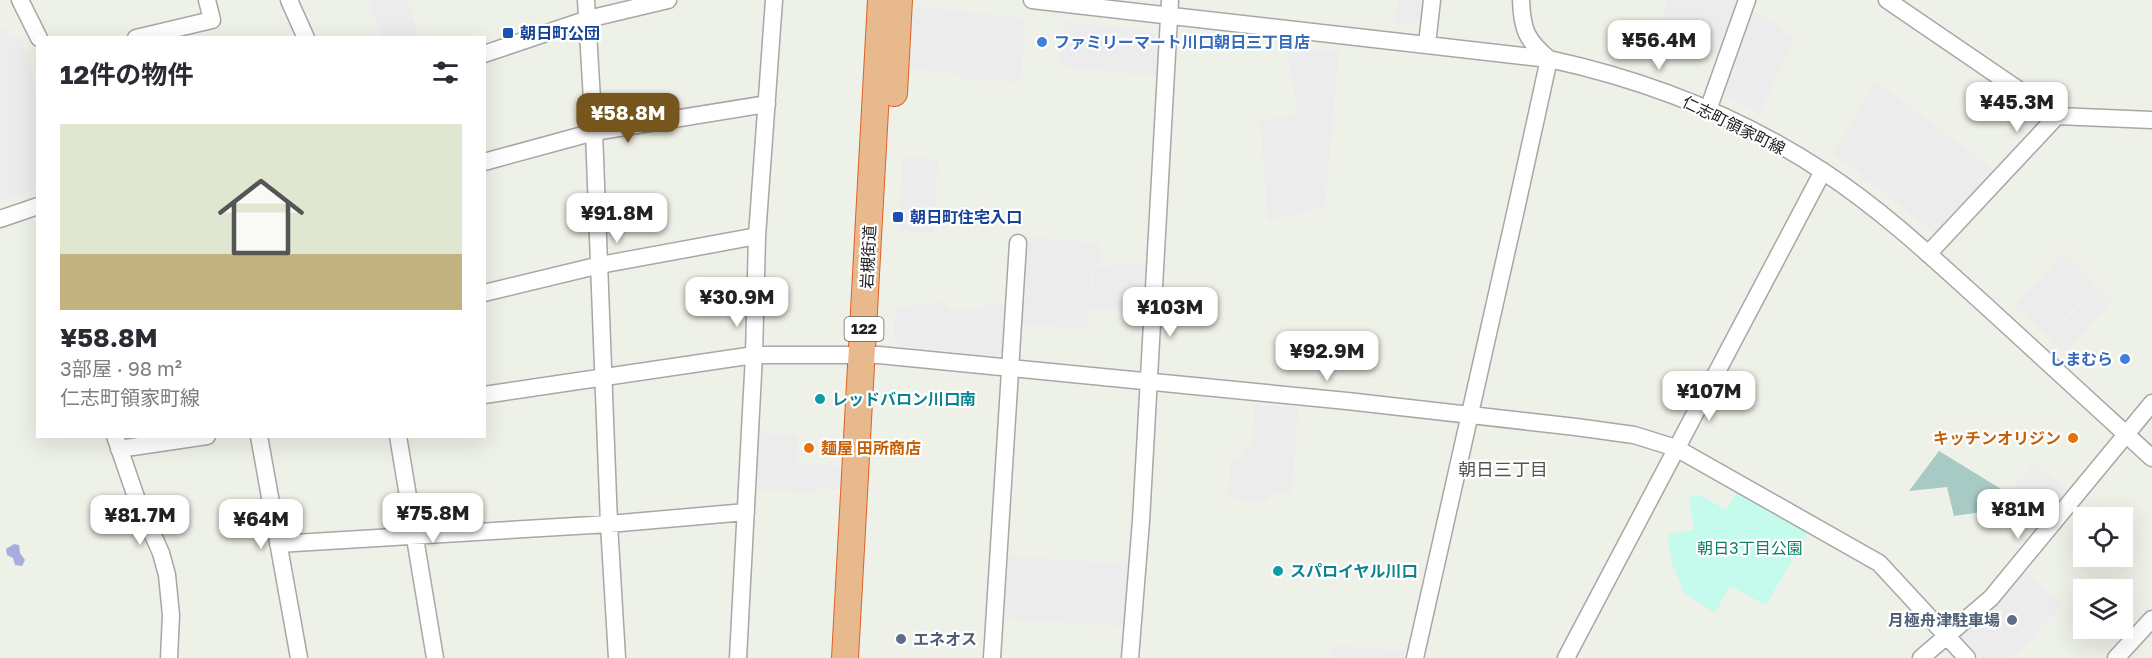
<!DOCTYPE html>
<html lang="ja">
<head>
<meta charset="utf-8">
<style>
  body { margin:0; font-family:"Golos Text","Noto Sans JP",sans-serif; background:#f7f7f7; color:#2b2b33; height:100vh; display:flex; flex-direction:column; font-size:22px; white-space:nowrap }
  * { box-sizing:border-box; margin:0 }
  p { font-size:20px; color:#7c7c81 }
  .icon { flex:none; width:33px; height:33px; fill:none; stroke:currentColor; stroke-width:2; stroke-linecap:round; stroke-linejoin:round }
  .map { position:relative; flex:1; overflow:hidden }
  .drawer { position:absolute; left:36px; top:36px; width:450px; height:402px; display:flex; flex-direction:column; background:#fff; border-radius:0px; box-shadow:0 6px 24px #0002 }
  .drawer>* { flex:none }
  .buttons { position:absolute; left:2073px; top:507px; display:grid; gap:12px }
  .buttons a { display:grid; place-items:center; width:60px; height:60px; border-radius:0px; background:#fff; box-shadow:0 6px 24px #0002; font-size:30px }
  .price { position:absolute; translate:-50% -51px; padding:0 14px; border-radius:12px; background:#fff; color:#222; font-size:20px; line-height:39px; filter:drop-shadow(0 2px 3px #0008) }
  .price::after { content:''; position:absolute; left:50%; top:36px; width:18px; height:14px; margin-left:-9px; background:inherit; clip-path:polygon(0 0,100% 0,50% 100%) }
  .price.active { background:#76561c; color:#fff }
  ul { padding:0; list-style:none }
  li { display:grid; align-content:center; gap:12px; height:318px; padding:0 24px }
  li span { display:grid; place-items:center; height:186px; border-radius:0px; color:#555 }
  li>.icon { margin-inline-start:auto }
  span .icon { width:108px; height:108px; fill:#fffc; stroke-width:1 }
  li b { font-size:26px }
  h2 { display:flex; justify-content:space-between; align-items:center; height:72px; padding:0 24px; font-size:26px }
  .map>svg:first-child { display:block }
  .cemetery { fill:#a7cac4 }
  .park { fill:#c4fbed }
  .parking { fill:#ececec }
  .water { fill:#a7addf }
  .lines { fill:none; stroke-linecap:round; stroke-linejoin:round }
  .minor-casing { stroke:#a7a7a7; stroke-width:19 }
  .highway-casing { stroke:#df6024; stroke-width:28 }
  .minor { stroke:#fff; stroke-width:16 }
  .highway { stroke:#e9b98e; stroke-width:26 }
  .transit-dot { fill:#1a4fb4; stroke:#fff; stroke-width:2 }
  .shop-dot { fill:#3f7fe0; stroke:#fff; stroke-width:2 }
  .culture-dot { fill:#0f9aa8; stroke:#fff; stroke-width:2 }
  .food-dot { fill:#e8710a; stroke:#fff; stroke-width:2 }
  .service-dot { fill:#5c6f8a; stroke:#fff; stroke-width:2 }
  .labels { text-anchor:middle; stroke-width:4.5; stroke-linejoin:round; paint-order:stroke }
  .shield { fill:#fff; stroke:#636363; stroke-width:1.5 }
  .shield-label { font-size:15px; font-weight:bold; fill:#202020 }
  .transit-label { font-size:16px; font-weight:bold; fill:#164399; stroke:#fff; text-anchor:start }
  .shop-label { font-size:16px; font-weight:bold; fill:#366cbe; stroke:#fff; text-anchor:start }
  .street-label { font-size:16px; fill:#202020; stroke:#fff }
  .culture-label { font-size:16px; font-weight:bold; fill:#0d838f; stroke:#fff; text-anchor:start }
  .food-label { font-size:16px; font-weight:bold; fill:#c56008; stroke:#fff; text-anchor:end }
  .park-label { font-size:16px; fill:#098365; stroke:#fff }
  .service-label { font-size:16px; font-weight:bold; fill:#4e5e75; stroke:#fff; text-anchor:end }
  .neighbourhood-label { font-size:18px; fill:#535353; stroke:#fff }
</style>
</head>
<body>
<div class="map">
<svg width="2152" height="658" viewBox="0 0 2152 658">
  <rect width="100%" height="100%" fill="#eef1e7"/>
  <path class="cemetery" d="M1939 451 2006 492 2009 508 1954 516 1947 487 1909 491Z"/>
  <path class="park" d="M1737 493 1808 532 1766 605 1730 586 1715 613 1684 593 1672 563 1667 534 1694 530 1689 497 1700 495 1726 510Z"/>
  <path class="parking" d="M368 0H408L419 37H381Z
    M1398 0H1423L1421 19 1414 25 1395 22Z
    M1667 0H1738L1720 54 1659 34Z
    M919 7 956 11 953 66 957 11 1026 19 1020 82 960 79V74L908 69 910 15Z
    M1750 9 1779 26 1794 39 1760 113 1722 94Z
    M1064 22 1153 32 1158 39 1156 76 1059 66Z
    M6 29 10 38H20L33 77 37 100 38 189 0 201V31Z
    M1287 46 1339 52 1325 207 1268 221 1260 121 1298 115Z
    M1876 81 1996 171 1935 234 1877 186 1833 154Z
    M903 158 938 159 934 232 899 231Z
    M1026 237 1101 243 1100 265 1091 267 1088 329 1021 324Z
    M2063 253 2096 283 2049 337 2014 306Z
    M1123 263 1145 265 1143 311 1091 308 1093 268Z
    M2097 285 2113 300 2065 352 2050 339Z
    M945 301 947 309H984L985 303 1007 304 1003 351 997 357 901 346 893 337 896 308Z
    M1255 404 1298 408 1292 493 1269 492 1268 501 1228 499 1231 459 1243 460 1245 445H1252Z
    M759 433 798 435 796 463 843 466 842 489 817 488V493L756 489Z
    M2035 463 2070 492 2027 543 2009 492Z
    M1008 556 1128 564 1125 626 1005 619Z
    M2024 571 2062 605 2013 658H1980L1959 634Z
    M1332 645 1405 651 1403 658H1331Z"/>
  <path class="water" d="M14 544 19 545 20 553 25 560 22 566 15 565 13 558 7 555 6 549Z"/>
  <g class="lines">
    <defs>
      <path id="minor" d="M20 0 39 38
        M289 0 306 38
        M586 0 594 132 609 524 617 658
        M1032 0 1549 59C1646 80 1741 117 1824 172 1882 210 1933 258 1985 305 2040 356 2097 407 2152 458
        M1887 0 2057 116
        M136 38 212 20 207 0
        M1427 44 1432 0
        M484 54 588 19 668 0
        M1708 110 1747 0
        M484 162 594 132 767 104
        M0 219 38 206
        M1928 254 2057 116 2152 120
        M484 293 600 265 757 236
        M484 395 754 355H879L1347 401 1576 427 1634 435 1676 448 1879 563 1967 658
        M115 436 136 497 161 553 167 575 171 615 169 658
        M259 436 299 658
        M398 436 435 658
        M119 449 207 436
        M278 544 609 524 746 512
        M738 658 754 355 757 236 774 0
        M992 658 1018 243
        M1130 658 1141 521 1170 0
        M1415 658C1459 458 1506 259 1549 59 1526 40 1522 29 1521 0
        M1566 658 1823 171
        M1921 658 1991 598 2152 403
        M2116 658 2152 619"/>
      <path id="highway" d="M894 93 899 0
        M845 658 881 0"/>
    </defs>
    <use href="#minor" class="minor-casing"/>
    <use href="#highway" class="highway-casing"/>
    <use href="#minor" class="minor"/>
    <use href="#highway" class="highway"/>
  </g>
  <g class="transit-dot">
    <rect x="502" y="27" width="12" height="12" rx="3"/>
    <rect x="892" y="211" width="12" height="12" rx="3"/>
  </g>
  <g class="shop-dot">
    <circle cx="1042" cy="42" r="6"/>
    <circle cx="2125" cy="359" r="6"/>
  </g>
  <g class="culture-dot">
    <circle cx="820" cy="399" r="6"/>
    <circle cx="1278" cy="571" r="6"/>
  </g>
  <g class="food-dot">
    <circle cx="2073" cy="438" r="6"/>
    <circle cx="809" cy="448" r="6"/>
  </g>
  <g class="service-dot">
    <circle cx="2012" cy="620" r="6"/>
    <circle cx="901" cy="639" r="6"/>
  </g>
  <g class="labels">
    <rect class="shield" x="844.5" y="317" width="39" height="24" rx="4.5"/>
    <g class="shield-label">
      <text x="864" y="334">122</text>
    </g>
    <g class="transit-label">
      <text x="520" y="39">朝日町公団</text>
      <text x="910" y="223">朝日町住宅入口</text>
    </g>
    <g class="shop-label">
      <text x="1054" y="48">ファミリーマート川口朝日三丁目店</text>
      <text x="2113" y="365" text-anchor="end">しまむら</text>
    </g>
    <g class="street-label">
      <text transform="translate(1734 125) rotate(26)" y="6">仁志町領家町線</text>
      <text transform="translate(868 257) rotate(-87)" y="6">岩槻街道</text>
    </g>
    <g class="culture-label">
      <text x="832" y="405">レッドバロン川口南</text>
      <text x="1290" y="577">スパロイヤル川口</text>
    </g>
    <g class="food-label">
      <text x="2061" y="444">キッチンオリジン</text>
      <text x="821" y="454" text-anchor="start">麺屋 田所商店</text>
    </g>
    <g class="park-label">
      <text x="1750" y="554">朝日3丁目公園</text>
    </g>
    <g class="service-label">
      <text x="2000" y="626">月極舟津駐車場</text>
      <text x="913" y="645" text-anchor="start">エネオス</text>
    </g>
    <g class="neighbourhood-label">
      <text x="1503" y="476">朝日三丁目</text>
    </g>
  </g>
</svg>
<div class="buttons">
<a><svg class="icon" aria-label="locate" viewBox="0 0 24 24"><circle cx="12" cy="12" r="6"/><path d="M12 2v4M12 18v4M2 12h4M18 12h4"/></svg></a>
<a><svg class="icon" aria-label="layers" viewBox="0 0 24 24"><path d="M12 4l9 5-9 5-9-5zM3 14l9 5 9-5"/></svg></a>
</div>
<b class="price" style="left:1659px;top:71px">¥56.4M</b>
<b class="price" style="left:2017px;top:133px">¥45.3M</b>
<b class="price active" style="left:628px;top:144px">¥58.8M</b>
<b class="price" style="left:617px;top:244px">¥91.8M</b>
<b class="price" style="left:737px;top:328px">¥30.9M</b>
<b class="price" style="left:1170px;top:338px">¥103M</b>
<b class="price" style="left:1327px;top:382px">¥92.9M</b>
<b class="price" style="left:1709px;top:422px">¥107M</b>
<b class="price" style="left:2018px;top:540px">¥81M</b>
<b class="price" style="left:433px;top:544px">¥75.8M</b>
<b class="price" style="left:140px;top:546px">¥81.7M</b>
<b class="price" style="left:261px;top:550px">¥64M</b>
<section class="drawer">
<h2>12件の物件<svg class="icon" aria-label="filters" viewBox="0 0 24 24"><path d="M4 7h16M4 17h16"/><circle cx="9" cy="7" r="2"/><circle cx="15" cy="17" r="2"/></svg></h2>
<ul>
<li><span style="background:linear-gradient(#dfe7d0 70%,#c2b280 0)"><svg class="icon" aria-label="home" viewBox="0 0 24 24"><path d="M3 11l9-7 9 7M6 9v11h12V9"/></svg></span><div><b>¥58.8M</b><p>3部屋 · 98 m²</p><p>仁志町領家町線</p></div></li>
</ul>
</section>
</div>
</body>
</html>
